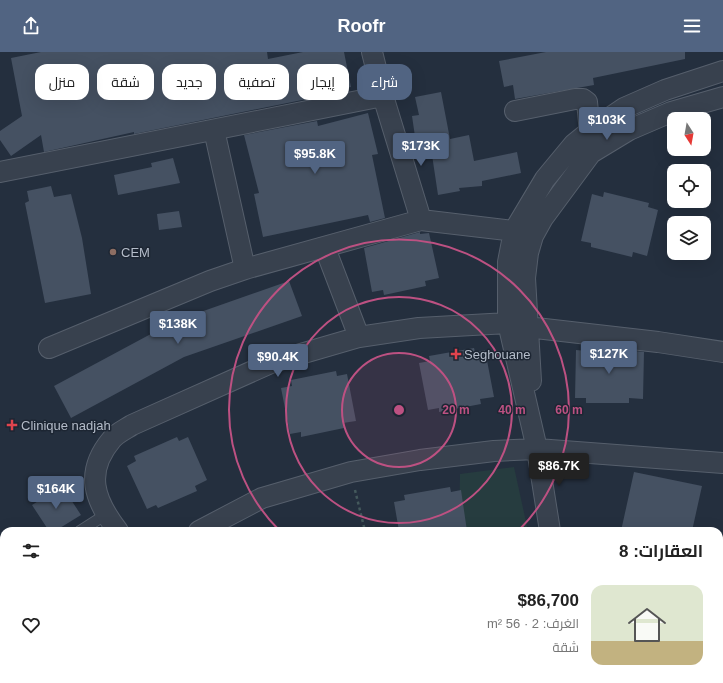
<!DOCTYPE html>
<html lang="ar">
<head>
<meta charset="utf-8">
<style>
  body { margin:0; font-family:Arial,Cairo,sans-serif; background:#f2f2f2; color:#222; direction:rtl; height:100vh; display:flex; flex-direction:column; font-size:15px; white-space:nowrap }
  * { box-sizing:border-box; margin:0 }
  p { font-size:13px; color:#767676 }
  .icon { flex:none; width:22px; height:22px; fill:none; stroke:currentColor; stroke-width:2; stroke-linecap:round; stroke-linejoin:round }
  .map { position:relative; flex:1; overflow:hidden; direction:ltr }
  .sheet { position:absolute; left:0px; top:475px; width:723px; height:156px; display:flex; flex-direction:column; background:#fff; border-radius:12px 12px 0 0; box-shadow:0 4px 16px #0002; direction:rtl }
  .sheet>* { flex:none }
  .guide { position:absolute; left:12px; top:12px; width:400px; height:36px; direction:rtl; display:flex; gap:8px }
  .needle { width:26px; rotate:169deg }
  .controls { position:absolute; left:667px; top:60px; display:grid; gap:8px }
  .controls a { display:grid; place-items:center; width:44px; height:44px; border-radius:8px; background:#fff; box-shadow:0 4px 16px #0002; font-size:20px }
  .price { position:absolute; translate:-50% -34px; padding:0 9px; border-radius:4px; background:#516482; color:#fff; font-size:13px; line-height:26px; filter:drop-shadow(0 1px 2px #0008) }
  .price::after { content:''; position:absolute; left:50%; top:24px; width:12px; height:9px; margin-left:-6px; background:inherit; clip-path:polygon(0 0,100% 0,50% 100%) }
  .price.on { background:#222; color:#fff }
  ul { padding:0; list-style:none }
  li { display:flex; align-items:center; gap:12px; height:100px; padding:0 20px }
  li span { display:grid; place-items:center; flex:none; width:112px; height:80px; border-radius:12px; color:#555 }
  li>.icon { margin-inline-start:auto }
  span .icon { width:48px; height:48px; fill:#fffc; stroke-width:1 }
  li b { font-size:17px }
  h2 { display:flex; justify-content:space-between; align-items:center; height:48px; padding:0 20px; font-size:17px }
  .chip { padding:0 14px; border-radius:12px; background:#fff; box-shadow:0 4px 16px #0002; font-size:14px; line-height:36px }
  .chip.on { background:#516482; color:#fff }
  header { display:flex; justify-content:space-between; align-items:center; height:52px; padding:0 20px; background:#516482; color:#fff; font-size:18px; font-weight:800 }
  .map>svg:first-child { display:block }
  .green { fill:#263c3f }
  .building { fill:#455162 }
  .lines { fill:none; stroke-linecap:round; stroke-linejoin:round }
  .service-casing { stroke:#565f6c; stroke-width:12 }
  .minor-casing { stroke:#565f6c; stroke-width:22 }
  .path { stroke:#44595c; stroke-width:2.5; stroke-dasharray:3 3; stroke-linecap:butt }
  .service { stroke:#38414e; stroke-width:10 }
  .minor { stroke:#38414e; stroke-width:20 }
  .ring { fill:none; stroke:#bd5182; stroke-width:2 }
  .education-dot { fill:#8d6e63; stroke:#1d2633; stroke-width:1.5 }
  .health-dot { fill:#e0444e; stroke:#1d2633; stroke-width:1.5 }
  .labels { text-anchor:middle; stroke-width:3; stroke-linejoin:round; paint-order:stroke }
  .poi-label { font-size:13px; fill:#b4bcc9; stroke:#1d2633; text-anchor:start }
  .centre { fill:#bd5182; stroke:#1d2633; stroke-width:2 }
  .ring-label { font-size:12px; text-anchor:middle; font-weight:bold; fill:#bd5182; stroke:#1d2633; stroke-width:3; stroke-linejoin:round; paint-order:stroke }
</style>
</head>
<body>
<header><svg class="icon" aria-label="menu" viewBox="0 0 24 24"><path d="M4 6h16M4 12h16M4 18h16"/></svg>Roofr<svg class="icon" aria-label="share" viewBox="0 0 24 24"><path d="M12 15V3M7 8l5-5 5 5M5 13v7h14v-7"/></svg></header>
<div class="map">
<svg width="723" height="631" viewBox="0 0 723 631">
  <rect width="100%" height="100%" fill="#242f3e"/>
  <path class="green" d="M514 415 528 479H459L460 422Z"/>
  <path class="building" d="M41 0H267L268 7 303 0H344L351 35 311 42 312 46 134 82V80L44 100 41 83 11 104 0 88V79L22 64 11 6Z
    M546 0H685V7L593 26 594 33 515 47 513 33 504 35 499 9Z
    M441 40 450 87 469 83 474 109 517 100 521 121 482 129V134L459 136 460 139 438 143 432 103 418 105 412 64 419 63 415 45Z
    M368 61 378 102 372 103 385 166 370 170 368 163 263 185 254 142 259 141 244 83 317 69 318 74Z
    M173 106 180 131 118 143 114 123 152 115 151 111Z
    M51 134 54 145 71 142 82 186 91 242 45 251 25 151 29 149 27 139Z
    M604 140 649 151 648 155 658 158 647 204 633 200 632 205 591 195V191L581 189 592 142 603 145Z
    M179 159 182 175 159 178 157 162Z
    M420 180V182L429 181 439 226 425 229 426 234 384 243 383 238 372 240 364 196Z
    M289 229 302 264 184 305 71 366 54 334 175 269Z
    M588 294 644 300 643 347 629 346V351H586V346H575L576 298 587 299Z
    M474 296 475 300 485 298 494 345 480 347 481 352 439 360V356L428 358 419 311 430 309 429 304Z
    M336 319 337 324 347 322 356 369 343 371 344 376 301 385V380L290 382 281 336 292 334 291 328Z
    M177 385 179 389 188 385 207 428 195 434 197 439 158 456 156 453 147 457 127 414 136 409 134 404Z
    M634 420 702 434 692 479H621Z
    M62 434 81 463 55 479H49L32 453Z
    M450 435 451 440 461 438 467 479H399L394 450 405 448 404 443Z"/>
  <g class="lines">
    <defs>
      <path id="service" d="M80 479 105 463
        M86 627 88 631
        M406 627 407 631"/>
      <path id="minor" d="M372 0 383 44 421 168 514 179
        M515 59 575 47H583L587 50 591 91
        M214 78 245 217
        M0 120 383 44
        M325 196 359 285
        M49 296 210 229 245 217 421 168
        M531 329 525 226 528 201 533 184 543 166 591 101 629 78 671 60 723 45
        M118 479C94 448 84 420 112 387 117 381 126 377 132 373L273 310 359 285 419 276 508 271 527 275 658 290 723 300
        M199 479 262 446 351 420 420 408 494 399 537 397 723 411
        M550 479 537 397 508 271V210L514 179 545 127 574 92 590 79 624 56 665 38 723 19
        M719 574 723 575
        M214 627 217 631
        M555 631 557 627
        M723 631V630"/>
    </defs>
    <use href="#service" class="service-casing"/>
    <use href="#minor" class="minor-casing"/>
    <path class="path" d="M355 438 365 479"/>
    <use href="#service" class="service"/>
    <use href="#minor" class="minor"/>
  </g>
  <circle cx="399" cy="358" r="57" fill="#bd5182" fill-opacity=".12"/>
  <g class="ring">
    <circle cx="399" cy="358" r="57"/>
    <circle cx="399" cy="358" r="113"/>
    <path d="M279 478A170 170 0 1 1 519 478"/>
  </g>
  <circle class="education-dot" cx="113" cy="200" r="4"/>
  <g class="health-dot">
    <path d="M454 296h4v4h4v4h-4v4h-4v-4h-4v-4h4z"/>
    <path d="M10 367h4v4h4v4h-4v4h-4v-4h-4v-4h4z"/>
  </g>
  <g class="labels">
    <g class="poi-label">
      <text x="121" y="205">CEM</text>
      <text x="464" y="307">Seghouane</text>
      <text x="21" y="378">Clinique nadjah</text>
    </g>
  </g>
  <circle cx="399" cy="358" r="6" class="centre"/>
  <g class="ring-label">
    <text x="456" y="362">20 m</text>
    <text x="512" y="362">40 m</text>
    <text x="569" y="362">60 m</text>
  </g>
</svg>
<div class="controls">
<a><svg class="needle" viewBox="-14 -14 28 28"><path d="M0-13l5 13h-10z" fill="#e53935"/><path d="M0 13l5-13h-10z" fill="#767676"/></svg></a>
<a><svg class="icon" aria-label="locate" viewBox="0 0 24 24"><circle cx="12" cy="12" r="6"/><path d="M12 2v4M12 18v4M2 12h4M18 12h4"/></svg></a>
<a><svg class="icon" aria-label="layers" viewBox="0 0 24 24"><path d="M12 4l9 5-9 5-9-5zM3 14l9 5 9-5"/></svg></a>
</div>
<b class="price" style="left:607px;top:89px">$103K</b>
<b class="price" style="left:421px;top:115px">$173K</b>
<b class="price" style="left:315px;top:123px">$95.8K</b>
<b class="price" style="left:178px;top:293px">$138K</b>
<b class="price" style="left:609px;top:323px">$127K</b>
<b class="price" style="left:278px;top:326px">$90.4K</b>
<b class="price on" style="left:559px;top:435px">$86.7K</b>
<b class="price" style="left:56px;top:458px">$164K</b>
<div class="guide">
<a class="chip on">شراء</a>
<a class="chip">إيجار</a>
<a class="chip">تصفية</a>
<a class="chip">جديد</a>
<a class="chip">شقة</a>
<a class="chip">منزل</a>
</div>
<section class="sheet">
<h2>العقارات: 8<svg class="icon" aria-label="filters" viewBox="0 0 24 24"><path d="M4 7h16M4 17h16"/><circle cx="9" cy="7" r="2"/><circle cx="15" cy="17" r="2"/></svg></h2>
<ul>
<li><span style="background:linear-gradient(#dfe7d0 70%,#c2b280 0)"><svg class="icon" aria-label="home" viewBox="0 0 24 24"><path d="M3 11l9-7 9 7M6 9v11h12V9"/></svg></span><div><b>$86,700</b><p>الغرف: 2 · 56 m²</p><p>شقة</p></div><svg class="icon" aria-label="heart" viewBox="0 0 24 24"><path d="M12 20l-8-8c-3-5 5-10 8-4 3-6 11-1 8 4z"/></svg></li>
</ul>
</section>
</div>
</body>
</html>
